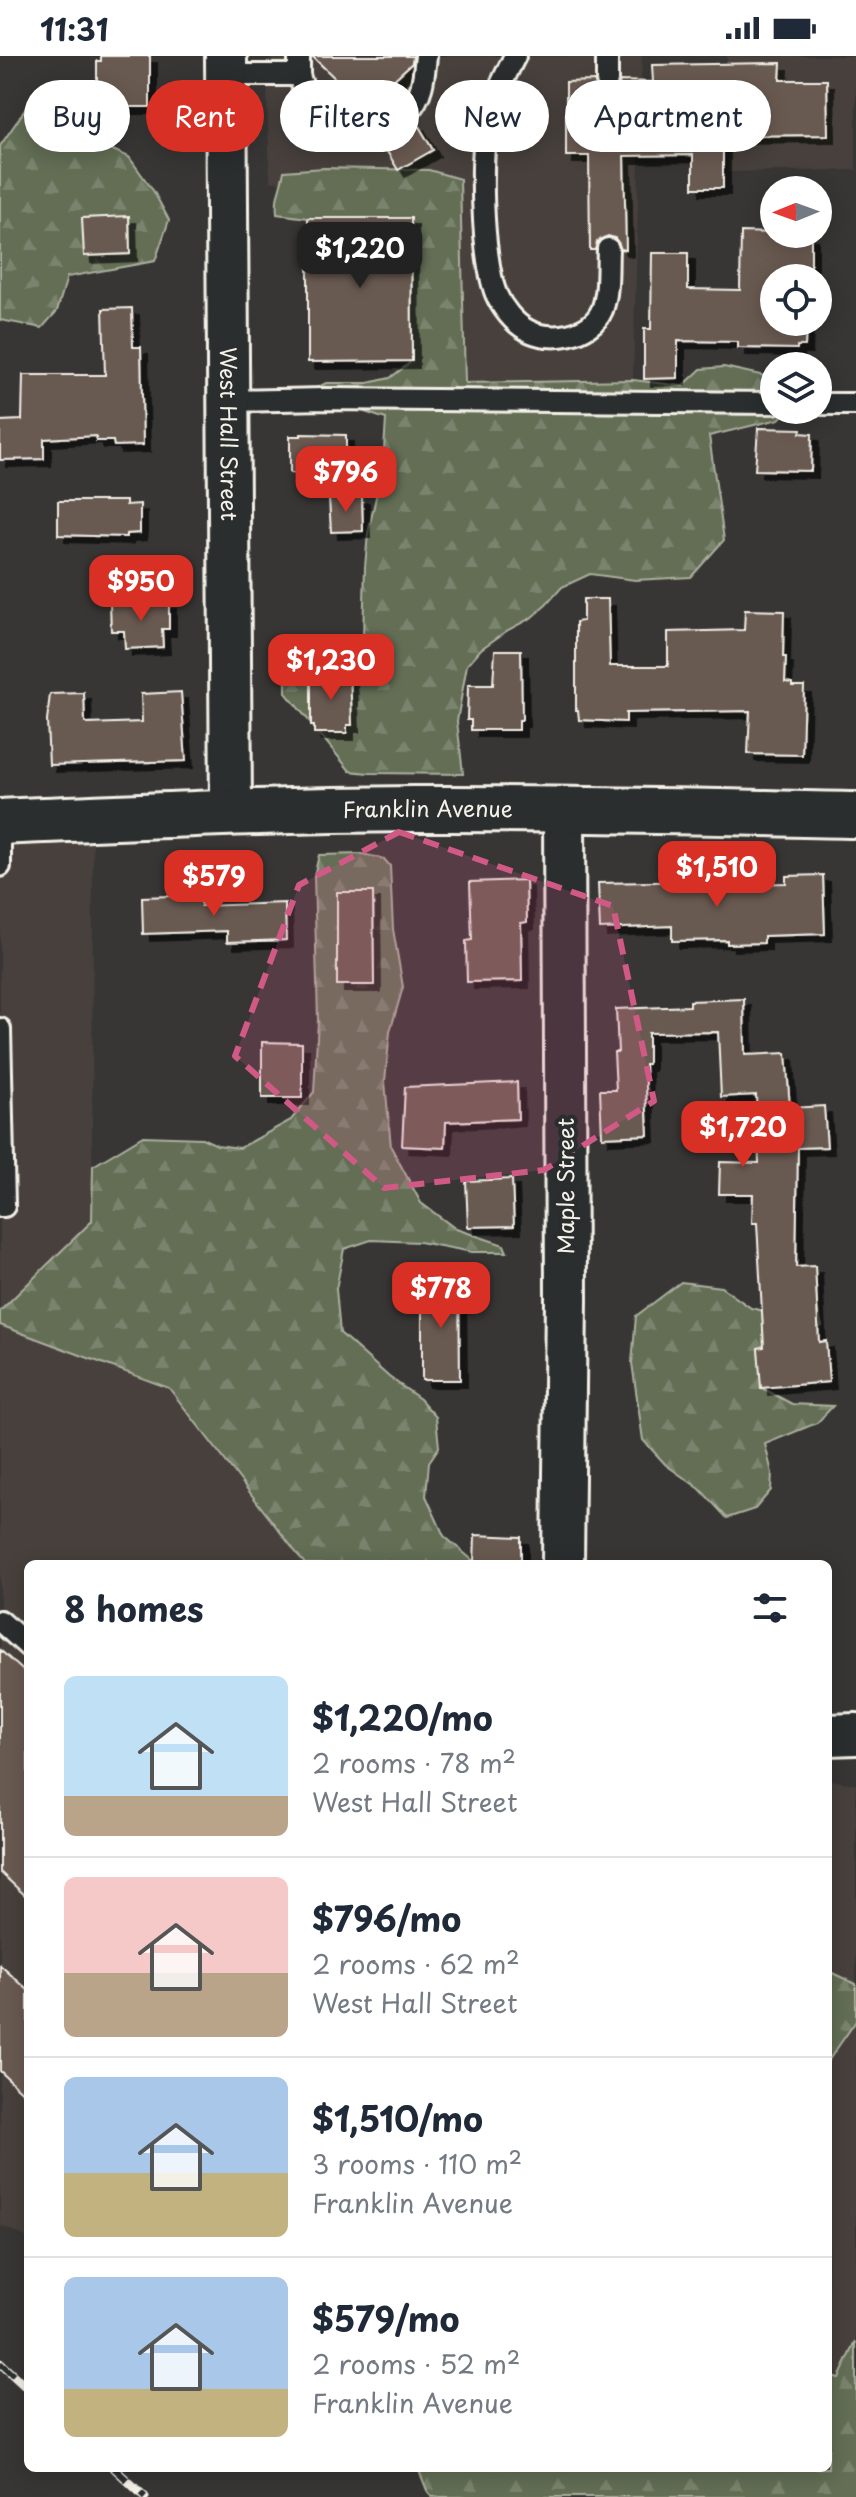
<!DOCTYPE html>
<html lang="en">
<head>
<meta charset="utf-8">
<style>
  body { margin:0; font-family:"Playpen Sans",sans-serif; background:#f6f6f7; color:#1f2937; height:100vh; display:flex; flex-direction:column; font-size:30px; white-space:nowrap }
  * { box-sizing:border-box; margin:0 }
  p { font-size:26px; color:#747a83 }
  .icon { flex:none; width:44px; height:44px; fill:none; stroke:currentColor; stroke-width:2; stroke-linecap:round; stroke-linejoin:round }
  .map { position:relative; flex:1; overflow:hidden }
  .drawer { position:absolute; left:24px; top:1504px; width:808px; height:912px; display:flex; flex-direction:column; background:#fff; border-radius:12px; box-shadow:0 4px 20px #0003 }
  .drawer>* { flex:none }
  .top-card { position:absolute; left:24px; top:24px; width:808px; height:72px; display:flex; gap:16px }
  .needle { width:52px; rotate:269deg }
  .controls { position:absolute; left:760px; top:120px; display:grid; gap:16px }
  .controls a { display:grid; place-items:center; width:72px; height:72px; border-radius:50%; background:#fff; box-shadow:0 4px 20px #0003; font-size:40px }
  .price { position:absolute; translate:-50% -68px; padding:0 18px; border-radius:16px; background:#d93025; color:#fff; font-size:26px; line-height:52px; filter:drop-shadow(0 2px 4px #0008) }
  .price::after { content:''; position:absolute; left:50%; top:48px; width:24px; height:18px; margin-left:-12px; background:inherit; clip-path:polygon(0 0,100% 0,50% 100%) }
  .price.current { background:#222; color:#fff }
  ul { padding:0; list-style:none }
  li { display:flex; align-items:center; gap:24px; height:200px; padding:0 40px }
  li+li { border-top:2px solid #e0e1e3 }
  li span { display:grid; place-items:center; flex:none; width:224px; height:160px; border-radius:12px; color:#555 }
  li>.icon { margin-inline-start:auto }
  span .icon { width:96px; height:96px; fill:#fffc; stroke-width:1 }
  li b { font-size:34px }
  h2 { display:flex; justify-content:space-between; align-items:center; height:96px; padding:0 40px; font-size:34px }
  .pill { padding:0 28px; border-radius:36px; background:#fff; box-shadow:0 4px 20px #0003; font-size:28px; line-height:72px }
  .pill.current { background:#d93025; color:#fff }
  .status { display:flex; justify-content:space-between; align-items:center; height:56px; padding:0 40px; background:#fff; direction:ltr }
  .status svg { height:22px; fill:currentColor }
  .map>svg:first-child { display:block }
  .built { fill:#46413d }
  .forest { fill:url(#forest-firs); stroke:#acb09e; stroke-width:2 }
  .building { fill:#695a51; stroke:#f4f1e8; stroke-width:2; filter:url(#shadow) }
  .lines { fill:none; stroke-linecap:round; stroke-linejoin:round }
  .lane-casing { stroke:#f4f1e8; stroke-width:26 }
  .street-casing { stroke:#f4f1e8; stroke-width:46 }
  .secondary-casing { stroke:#f4f1e8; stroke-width:50 }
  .lane { stroke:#2a2d2e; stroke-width:20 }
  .street { stroke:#2a2d2e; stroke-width:40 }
  .secondary { stroke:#2a2d2e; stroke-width:44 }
  .rail-casing { stroke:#f4f1e8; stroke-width:9 }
  .rail { stroke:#2a2d2e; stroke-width:6; stroke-dasharray:18; stroke-linecap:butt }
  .marked { fill:#d15985; fill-opacity:0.2; stroke:#d15985; stroke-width:6; stroke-dasharray:16 10; stroke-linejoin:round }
  .labels { text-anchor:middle; stroke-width:8; stroke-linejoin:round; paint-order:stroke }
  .street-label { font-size:22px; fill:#f4f1e8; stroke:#2a2d2e }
</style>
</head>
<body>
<div class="status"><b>11:31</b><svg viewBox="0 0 49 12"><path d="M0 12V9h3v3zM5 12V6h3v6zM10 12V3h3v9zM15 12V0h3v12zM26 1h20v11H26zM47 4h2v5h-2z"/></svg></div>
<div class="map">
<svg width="856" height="2441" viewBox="0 0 856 2441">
  <defs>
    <pattern id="forest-firs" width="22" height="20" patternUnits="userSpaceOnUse" patternTransform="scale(2)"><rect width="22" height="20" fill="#636e55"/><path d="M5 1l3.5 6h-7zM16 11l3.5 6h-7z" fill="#7a836d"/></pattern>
    <filter id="shadow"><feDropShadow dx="7" dy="7" stdDeviation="0" flood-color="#0009"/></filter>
  </defs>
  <rect width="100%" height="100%" fill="#373635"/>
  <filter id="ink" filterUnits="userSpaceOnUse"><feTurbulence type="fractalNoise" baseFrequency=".0125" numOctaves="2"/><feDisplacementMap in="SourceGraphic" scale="16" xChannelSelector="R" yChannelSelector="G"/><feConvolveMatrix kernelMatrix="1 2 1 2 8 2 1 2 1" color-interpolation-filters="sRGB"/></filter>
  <g filter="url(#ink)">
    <path class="built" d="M271 0H642L633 324 464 327 459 123 270 126 267 42Z
      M727 0H856V114L728 116Z
      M93 766 92 1164 408 1508H28V2182L0 2169V773Z
      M828 1724 856 1728V2441H432L417 2412H828Z"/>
    <path class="forest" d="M31 45 49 50 76 78 129 101 154 136 169 164 155 205 67 221 57 255 42 272 0 264V90Z
      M324 112 429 114 460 123 465 327 633 324 683 330 701 313 724 311 774 322V354H788L779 363 709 380 724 484 691 521 635 524 590 518 562 531 546 549 531 562 508 574 481 593 467 609 457 665 463 718 368 717 350 715 286 637V613L309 594 344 588 363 580 365 511 368 477 383 409 386 363 307 337 326 327H368L390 322 412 305 411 162H308L277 158C275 140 281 132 284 115Z
      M362 798 384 803 390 810 393 873 403 931 390 976 385 1025 391 1091 421 1147 456 1173 504 1189 507 1196H472L419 1186 371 1184 344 1193 336 1233 340 1277 389 1321 420 1343 436 1361 439 1391 429 1406 426 1440 444 1480 477 1508H305L169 1332 0 1269V1255L92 1165 93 1110 143 1080 202 1082 217 1089 240 1092 291 1064 314 1036 318 964 314 820 319 799Z
      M681 1226 721 1231 751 1252 780 1259 817 1251 822 1270 807 1279 784 1280 758 1292 762 1332 792 1348 833 1350 817 1367 765 1388 772 1417 771 1434 755 1453 727 1462 700 1433 666 1409 643 1384 632 1307 636 1260Z
      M828 1915 856 1928V1965L828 2005Z
      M856 2286V2441H432L428 2437 418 2412H828V2319L839 2322Z"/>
    <path class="building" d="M101 0H150V51H97V5H101Z
      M312 0H413L412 7 354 60H348V35Z
      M781 7 780 24H827L828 79 723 80V132H693V99L624 100 626 194 621 193 615 182 608 180 597 186 595 194H590L589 100H566V26L594 25 600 36 608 38 618 32 620 25 653 26 652 9Z
      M417 67 433 94 398 114 382 87Z
      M129 160 130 198 84 200 82 162Z
      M308 162H411L412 305 308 306Z
      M741 176 811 178V219H807V222H774V266H806L805 290H797V293L738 292V286L678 285V322L644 323V273H651L652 197H688V233L740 234Z
      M132 252 133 291H141L143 389 114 390 113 385H96V380L44 383V403L0 404V365L22 364 23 319H105L103 253Z
      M758 372 801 373 800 377 812 378 811 415 755 414Z
      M301 378 346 379V420L290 417V380H301Z
      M362 440 363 475 331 476 329 442Z
      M58 445H126V449L140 448V477L126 478V481L58 479Z
      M583 543H608L610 610H668V576L744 574 745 554 784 555 783 601H786L785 626 792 627V630H804L802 699 748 698 750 655 626 657V666L579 664 578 654H576V566L583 565Z
      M169 546V573H162L163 591 125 593 124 575H111L110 548Z
      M495 594H521L522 664H519V674H471V664H467L468 629H493Z
      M311 616 350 617 352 669H347V677H314V670H311Z
      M181 636 186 705 49 709 47 665 50 638 84 637 85 666 88 668 142 666 141 638Z
      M823 819 825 878 764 880V887L727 888V884L672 885V870L600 873 598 827 707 825 708 829 786 827V820Z
      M526 824 527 866 521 867 522 925 467 926 466 885 472 884 470 826Z
      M337 836H373L374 929H337Z
      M201 839V850L285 847 286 884 227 886V875L143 878 142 841Z
      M744 943 745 999 786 997 790 1052 824 1050 827 1091 798 1092 796 1211 815 1210 819 1286 826 1285 829 1326 761 1332 758 1292 764 1291 757 1167H752L753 1138H719L720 1106 759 1107 756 1039 721 1041 718 976 648 977V1008H645L648 1079 602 1081 600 1034H616L614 996H618L616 953 690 950V945Z
      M262 986 302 987V1042H262Z
      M517 1026 518 1063 446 1066 445 1092 402 1090 405 1031Z
      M512 1123 514 1170 468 1171 466 1125Z
      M422 1224H459L460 1324H422Z
      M475 1479 521 1481V1508H474Z
      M0 1594 28 1619V1842L0 1816Z
      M0 1909 28 1934V2041L0 2015Z"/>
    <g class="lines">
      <defs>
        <path id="lane" d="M515 0C506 18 496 37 490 56 478 94 482 201 496 238 502 252 514 267 527 274 550 287 591 280 602 254 609 236 607 213 608 193
          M607 0V25
          M226 19H299V0
          M299 19C303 32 307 48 317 59 337 83 389 75 409 54 423 40 424 18 426 0
          M228 345 325 343 774 347
          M818 348H856
          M0 810V766
          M0 973 4 1150H0
          M0 1565 28 1590"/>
        <g id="street">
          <path id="s1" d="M226 0 231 756"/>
          <path d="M563 1508 566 1242 564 753"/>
          <path d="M828 1679 856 1678"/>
        </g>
        <g id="secondary">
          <path id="s2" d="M0 766C138 760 275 754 413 753 561 752 708 756 856 759"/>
        </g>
      </defs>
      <use href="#lane" class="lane-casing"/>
      <use href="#street" class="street-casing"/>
      <use href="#secondary" class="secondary-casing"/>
      <use href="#lane" class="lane"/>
      <use href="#street" class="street"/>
      <use href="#secondary" class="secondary"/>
      <defs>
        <path id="rail" d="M0 2307 28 2333
          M114 2412 145 2441"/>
      </defs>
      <use href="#rail" class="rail-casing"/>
      <use href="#rail" class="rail"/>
    </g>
  </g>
  <path class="marked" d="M399 776 613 850 654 1045 544 1114 384 1132 235 1000 299 829Z"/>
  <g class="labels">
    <g class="street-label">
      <text dy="8" stroke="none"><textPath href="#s1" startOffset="378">West Hall Street</textPath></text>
      <text dy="8" stroke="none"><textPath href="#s2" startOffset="428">Franklin Avenue</textPath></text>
      <text transform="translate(566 1130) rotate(-90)" y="8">Maple Street</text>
    </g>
  </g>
</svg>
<div class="controls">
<a><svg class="needle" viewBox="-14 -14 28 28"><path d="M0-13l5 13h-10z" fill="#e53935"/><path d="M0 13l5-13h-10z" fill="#747a83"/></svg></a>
<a><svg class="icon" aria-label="locate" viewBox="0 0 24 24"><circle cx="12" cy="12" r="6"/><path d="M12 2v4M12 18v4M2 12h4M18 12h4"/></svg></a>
<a><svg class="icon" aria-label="layers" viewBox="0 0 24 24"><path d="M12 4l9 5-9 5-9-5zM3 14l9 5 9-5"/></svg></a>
</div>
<b class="price current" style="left:360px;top:234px">$1,220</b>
<b class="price" style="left:346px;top:458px">$796</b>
<b class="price" style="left:141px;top:567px">$950</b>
<b class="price" style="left:331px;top:646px">$1,230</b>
<b class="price" style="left:717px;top:853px">$1,510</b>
<b class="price" style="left:214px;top:862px">$579</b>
<b class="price" style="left:743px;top:1113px">$1,720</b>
<b class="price" style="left:441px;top:1274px">$778</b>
<div class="top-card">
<a class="pill">Buy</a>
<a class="pill current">Rent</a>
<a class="pill">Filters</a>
<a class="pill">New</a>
<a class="pill">Apartment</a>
</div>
<section class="drawer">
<h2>8 homes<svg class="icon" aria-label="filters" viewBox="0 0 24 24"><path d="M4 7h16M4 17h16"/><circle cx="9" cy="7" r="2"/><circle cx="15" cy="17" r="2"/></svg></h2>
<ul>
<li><span style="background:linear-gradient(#bfe0f5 75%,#b9a48a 0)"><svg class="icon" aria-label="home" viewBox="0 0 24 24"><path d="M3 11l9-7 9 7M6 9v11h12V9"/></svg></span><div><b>$1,220/mo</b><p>2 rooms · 78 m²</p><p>West Hall Street</p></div></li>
<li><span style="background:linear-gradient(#f6c9c9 60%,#b9a48a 0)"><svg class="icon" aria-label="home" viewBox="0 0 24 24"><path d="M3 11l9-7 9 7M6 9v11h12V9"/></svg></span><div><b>$796/mo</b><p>2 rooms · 62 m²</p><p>West Hall Street</p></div></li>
<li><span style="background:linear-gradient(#a9c7e8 60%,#c2b280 0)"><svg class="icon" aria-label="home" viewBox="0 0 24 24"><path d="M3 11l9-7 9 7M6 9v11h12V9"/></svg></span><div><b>$1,510/mo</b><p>3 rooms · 110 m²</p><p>Franklin Avenue</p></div></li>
<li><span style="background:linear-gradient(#a9c7e8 70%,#c2b280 0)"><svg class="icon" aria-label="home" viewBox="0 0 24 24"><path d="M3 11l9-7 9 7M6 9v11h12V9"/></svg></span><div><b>$579/mo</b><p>2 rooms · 52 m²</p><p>Franklin Avenue</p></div></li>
</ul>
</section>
</div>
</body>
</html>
